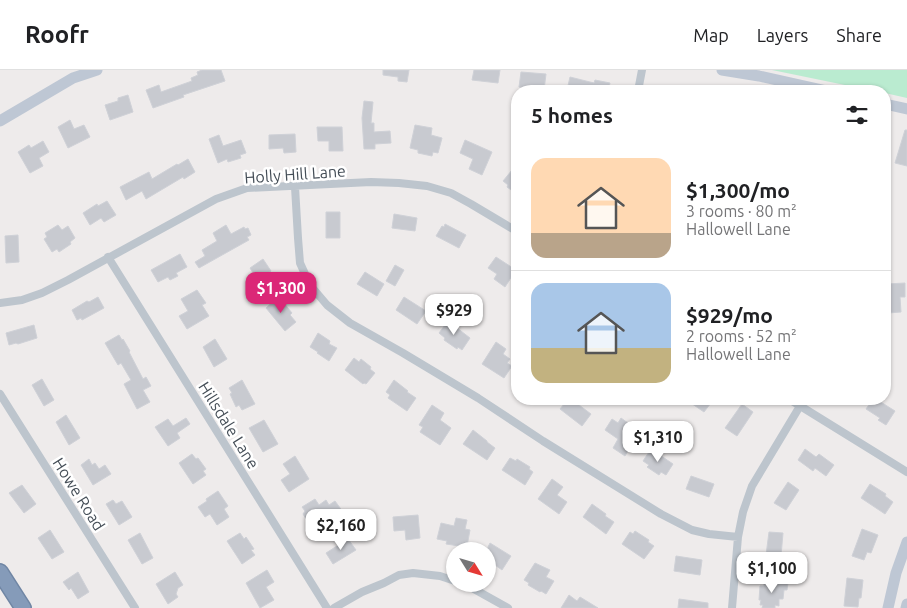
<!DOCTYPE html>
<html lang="en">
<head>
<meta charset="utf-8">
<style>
  body { margin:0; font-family:Ubuntu,sans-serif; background:#f2f2f2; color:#202124; height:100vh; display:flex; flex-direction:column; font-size:19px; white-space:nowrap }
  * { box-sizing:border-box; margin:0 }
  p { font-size:16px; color:#757577 }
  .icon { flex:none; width:28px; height:28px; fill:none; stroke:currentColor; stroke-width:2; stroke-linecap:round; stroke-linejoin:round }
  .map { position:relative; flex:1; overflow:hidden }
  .drawer { position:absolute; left:511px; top:15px; width:380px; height:320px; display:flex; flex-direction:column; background:#fff; border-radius:20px; box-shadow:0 1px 4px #0004 }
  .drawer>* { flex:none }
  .needle { width:32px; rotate:127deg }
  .tools { position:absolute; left:446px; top:472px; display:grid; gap:10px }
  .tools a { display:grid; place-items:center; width:50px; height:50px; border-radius:50%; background:#fff; box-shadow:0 1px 4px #0004; font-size:25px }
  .price { position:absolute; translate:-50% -42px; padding:0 11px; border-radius:10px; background:#fff; color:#222; font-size:16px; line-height:32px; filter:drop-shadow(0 1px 2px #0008) }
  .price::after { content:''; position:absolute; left:50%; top:30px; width:15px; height:11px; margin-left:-8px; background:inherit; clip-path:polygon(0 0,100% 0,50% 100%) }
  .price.on { background:#db2777; color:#fff }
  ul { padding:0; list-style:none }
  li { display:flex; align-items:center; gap:15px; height:125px; padding:0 20px }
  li+li { border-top:1px solid #e0e0e0 }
  li span { display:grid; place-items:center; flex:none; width:140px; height:100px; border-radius:15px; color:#555 }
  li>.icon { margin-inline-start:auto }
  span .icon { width:60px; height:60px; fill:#fffc; stroke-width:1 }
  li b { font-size:21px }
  h2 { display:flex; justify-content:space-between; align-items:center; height:60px; padding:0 20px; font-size:21px }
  header { display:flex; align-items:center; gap:30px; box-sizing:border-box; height:70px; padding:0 25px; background:#fff; border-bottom:1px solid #e0e0e0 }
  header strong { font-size:24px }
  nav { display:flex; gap:28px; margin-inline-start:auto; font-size:18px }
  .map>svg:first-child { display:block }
  .green { fill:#baebd0 }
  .building { fill:#c8cad0; stroke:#cfd1d7 }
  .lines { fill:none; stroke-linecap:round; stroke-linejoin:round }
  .highway-casing { stroke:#7086a4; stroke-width:18 }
  .street { stroke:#bdc5cd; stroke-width:8 }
  .secondary { stroke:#bec7d4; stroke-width:11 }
  .highway { stroke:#859bb9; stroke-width:15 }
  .labels { text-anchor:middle; stroke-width:5; stroke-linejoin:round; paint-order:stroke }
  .street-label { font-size:16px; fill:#454e57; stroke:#fff }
</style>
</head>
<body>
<header>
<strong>Roofr</strong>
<nav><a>Map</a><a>Layers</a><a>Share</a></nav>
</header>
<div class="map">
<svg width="907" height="538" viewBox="0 0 907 538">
  <rect width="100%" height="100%" fill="#eeebeb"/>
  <path class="green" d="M772 0H907V28L885 23V21H874Z"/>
  <path class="building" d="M202 0H221L225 11 183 25 184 27 153 38 146 20 159 15 161 22 192 11 191 8 198 5 197 2Z
    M383 0H409L407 12 398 11V7L383 5Z
    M474 0H500L498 13 472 10Z
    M521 2 546 4 544 20 519 17Z
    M570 7 594 13 595 10 610 13 608 21H572L567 20Z
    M128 25 133 42 110 50 105 35 118 31V28Z
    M364 31 373 32 371 53H374V62L390 61 391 73 375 74V79H364L362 48Z
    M70 50 74 59 84 55 90 67 68 78 58 57Z
    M415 55 432 58 431 65 442 68 438 83 433 82 432 86 418 83V80L410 78Z
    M317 57H342L343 81H329V71H318Z
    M905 60H907V96L895 93Z
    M295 64 296 82 284 83 283 78 269 79V65Z
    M219 65 223 76 241 70 246 83 240 85 241 88 228 92 227 89 218 93 209 69Z
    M465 70 492 82 482 105 469 99 473 89 460 83Z
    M43 71 49 82 39 88 43 96 30 103 18 82 29 75 31 78Z
    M188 89 195 102 184 109 183 107 146 129 142 121 126 130 120 117 149 102 152 109 177 94 178 95Z
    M512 100 518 104V125L507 117 508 115 503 111Z
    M107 131 116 145 104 152 101 148 90 155 83 143 97 134 98 136Z
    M326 142H340V168H326Z
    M394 144 417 148 415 161 392 158Z
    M445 154 466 165 459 178 436 166 442 156 444 157Z
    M58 155 62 160 68 156 75 168 70 172 71 174 59 182 57 179 52 182 44 169 47 167 45 163Z
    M226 155 231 164 244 157 245 159 248 158 251 165 247 167 249 170 199 198 195 192 205 186 202 180 217 171 213 163Z
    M18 165 19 192 6 193 5 166Z
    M180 184 187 197 176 203 178 206 170 210 168 207 158 212 151 200Z
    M496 187 516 200 505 217 494 209 497 204 488 198Z
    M263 189 271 201 267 204 272 212 260 219 253 207 255 206 250 198Z
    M395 195 404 200 395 216 386 211Z
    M365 202 384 214 377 226 357 214Z
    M905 213V227H900L901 242 888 243 887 214Z
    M197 220 206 233 202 235 209 246 187 259 179 246 188 241 181 229Z
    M98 227 104 238 82 250 81 248 77 250 72 240 87 231 89 232Z
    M404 227 426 241 417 254 396 240Z
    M277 228 281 233 283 232 292 243 290 245 296 252 285 261 266 238Z
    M448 251 470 268 462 280 458 277 457 279 444 270 445 268 439 263Z
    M34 255 37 268 18 274 16 273 9 275 6 263Z
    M318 263 330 271 329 274 337 278 329 291 317 283 318 282 310 277Z
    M119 265 122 270 123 269 130 281 129 282 143 309 146 307 151 316 143 320 150 332 137 339 124 314 131 310 121 293 118 295 105 273Z
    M215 269 227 289 214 297 203 277Z
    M496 272 506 279 503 284 510 289 507 293 512 296 504 308 482 294Z
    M354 288 359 292 361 289 371 297 370 299 375 303 366 314 364 313 363 314 345 300Z
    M42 309 54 330 44 336 32 315Z
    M242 310 255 334 242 340 239 335 236 337 230 324 232 323 229 318Z
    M394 310 408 321 407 322 416 328 407 341 388 328 390 325 386 322Z
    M568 329H571L591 344 582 356 560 339Z
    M685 329H714L704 342Z
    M873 329H876L895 341 886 355 878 350 880 348 866 339Z
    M742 334 753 342 737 366 725 358Z
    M432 335 444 343 440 350 451 358 440 375 420 362 423 357 419 355Z
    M66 345 80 368 69 375 56 352Z
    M186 348 190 354 177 363 180 368 168 376 155 357 168 349 173 356Z
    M621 348 628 353 626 356 638 364 625 386 613 378 618 369 605 360 612 349 618 353Z
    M264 350 278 374 263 382 249 358Z
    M473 360 487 371V372L495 378 487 390 463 374Z
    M651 379 673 394 666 405 661 402 659 405 647 397 649 395 643 391Z
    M805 379 816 387 819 384 834 395 826 406 815 398 813 401 798 390Z
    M192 384 196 389 198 388 206 399 203 401 206 405 193 414 179 393Z
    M295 386 309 409 289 422 281 410 290 404 283 394Z
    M510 388 516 391 517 389 530 397 529 399 533 402 525 415 502 400Z
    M89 389 92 395 95 393 99 399 105 395 111 404 93 415 81 395Z
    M691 406 714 414 709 427 686 419Z
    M552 409 563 417 557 425 567 432 559 444 538 429Z
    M788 412 799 420 786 440 774 433Z
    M870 414 886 424 885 426 893 432 885 444 861 428Z
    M22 415 36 434 24 443 9 423Z
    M218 421 228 436 224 439 229 447 217 455 210 444 205 447 198 437 207 431 206 429Z
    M315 429 319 435 326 430 329 435 335 431 343 442 316 460 312 455H310L303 444 305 441 302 437Z
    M113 430 116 434 122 431 132 447 119 455 106 434Z
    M592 434 606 444 605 446 614 452 606 464 583 447Z
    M418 445 420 468 406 470 405 460 394 461 393 447Z
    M456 448 467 450 465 459 470 460 467 476 460 474 459 476 446 474 447 471 437 469 441 453 454 456Z
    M862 459 878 465 871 483 867 482 864 490 852 486Z
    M50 460 64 482 52 489 38 468Z
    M635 461 649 470 648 472 654 476 644 489 622 474 630 462 633 464Z
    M769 462 783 463 781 486 766 485Z
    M140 463 153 488 142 494 128 470Z
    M240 463 244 469 246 467 254 479 251 480 255 485 242 494 227 471Z
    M348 469 356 480 333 494 326 483Z
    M490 473 511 486 502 500 488 490V477Z
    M676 486 702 490 700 505 674 501Z
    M535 493 550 500 546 507 554 511 546 524 541 521 540 522 528 515 529 513 524 510Z
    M267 500 274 512 266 517 274 530 260 538 246 513Z
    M78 502 89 522 78 529 71 518 69 520 63 512Z
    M175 502 183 515 178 518 176 524 178 527 168 534 156 514Z
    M847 508 863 510 861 528H859L858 537 844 536Z
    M764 510 788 513 787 520H784L783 529H779V536L775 535V538H762L763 535H760L761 530H759L760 516H764Z
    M569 525 577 531 580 527 598 538H561Z
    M679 529 708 533V538H678Z"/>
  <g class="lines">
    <defs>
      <path id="highway" d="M0 502 23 538"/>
    </defs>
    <use href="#highway" class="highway-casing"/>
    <path class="street" d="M638 21 642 0
      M295 117 298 168 300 193 310 215 327 235 350 253 403 283 478 328 543 371 661 444 692 460 709 464 738 467
      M108 187 327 538
      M0 233 22 230 42 223 68 210 216 129 247 118 371 112 399 113 427 116 451 123 471 134 518 162
      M0 324 135 538
      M789 329 907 402
      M465 514 508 538
      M334 538 362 522 384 513 399 505 413 503 440 506 455 511
      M732 538 738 467 743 442 752 416 800 336"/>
    <path class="secondary" d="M722 0 759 6 827 21
      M885 34 907 39
      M0 51 73 8 97 0
      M888 538 896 503 907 472
      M906 538 907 534"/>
    <use href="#highway" class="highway"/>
  </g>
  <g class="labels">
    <g class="street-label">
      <text transform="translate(295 104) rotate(-4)" y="6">Holly Hill Lane</text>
      <text transform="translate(229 355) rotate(58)" y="6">Hillsdale Lane</text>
      <text transform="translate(79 424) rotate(58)" y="6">Howe Road</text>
    </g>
  </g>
</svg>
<div class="tools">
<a><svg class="needle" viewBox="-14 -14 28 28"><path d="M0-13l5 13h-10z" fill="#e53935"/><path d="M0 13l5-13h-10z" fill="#757577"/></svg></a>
</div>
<b class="price on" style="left:281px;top:244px">$1,300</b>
<b class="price" style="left:454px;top:266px">$929</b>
<b class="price" style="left:658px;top:393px">$1,310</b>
<b class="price" style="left:341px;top:481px">$2,160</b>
<b class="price" style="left:772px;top:524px">$1,100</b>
<section class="drawer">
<h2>5 homes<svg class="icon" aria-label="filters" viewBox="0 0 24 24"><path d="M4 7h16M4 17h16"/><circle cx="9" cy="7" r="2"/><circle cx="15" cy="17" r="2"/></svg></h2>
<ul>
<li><span style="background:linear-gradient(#ffd9b3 75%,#b9a48a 0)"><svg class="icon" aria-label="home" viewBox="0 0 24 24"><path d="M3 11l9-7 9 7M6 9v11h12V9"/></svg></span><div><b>$1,300/mo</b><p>3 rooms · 80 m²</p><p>Hallowell Lane</p></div></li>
<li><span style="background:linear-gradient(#a9c7e8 65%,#c2b280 0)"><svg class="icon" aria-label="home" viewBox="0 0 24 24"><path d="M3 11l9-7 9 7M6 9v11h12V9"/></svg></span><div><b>$929/mo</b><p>2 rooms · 52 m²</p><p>Hallowell Lane</p></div></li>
</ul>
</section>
</div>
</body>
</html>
